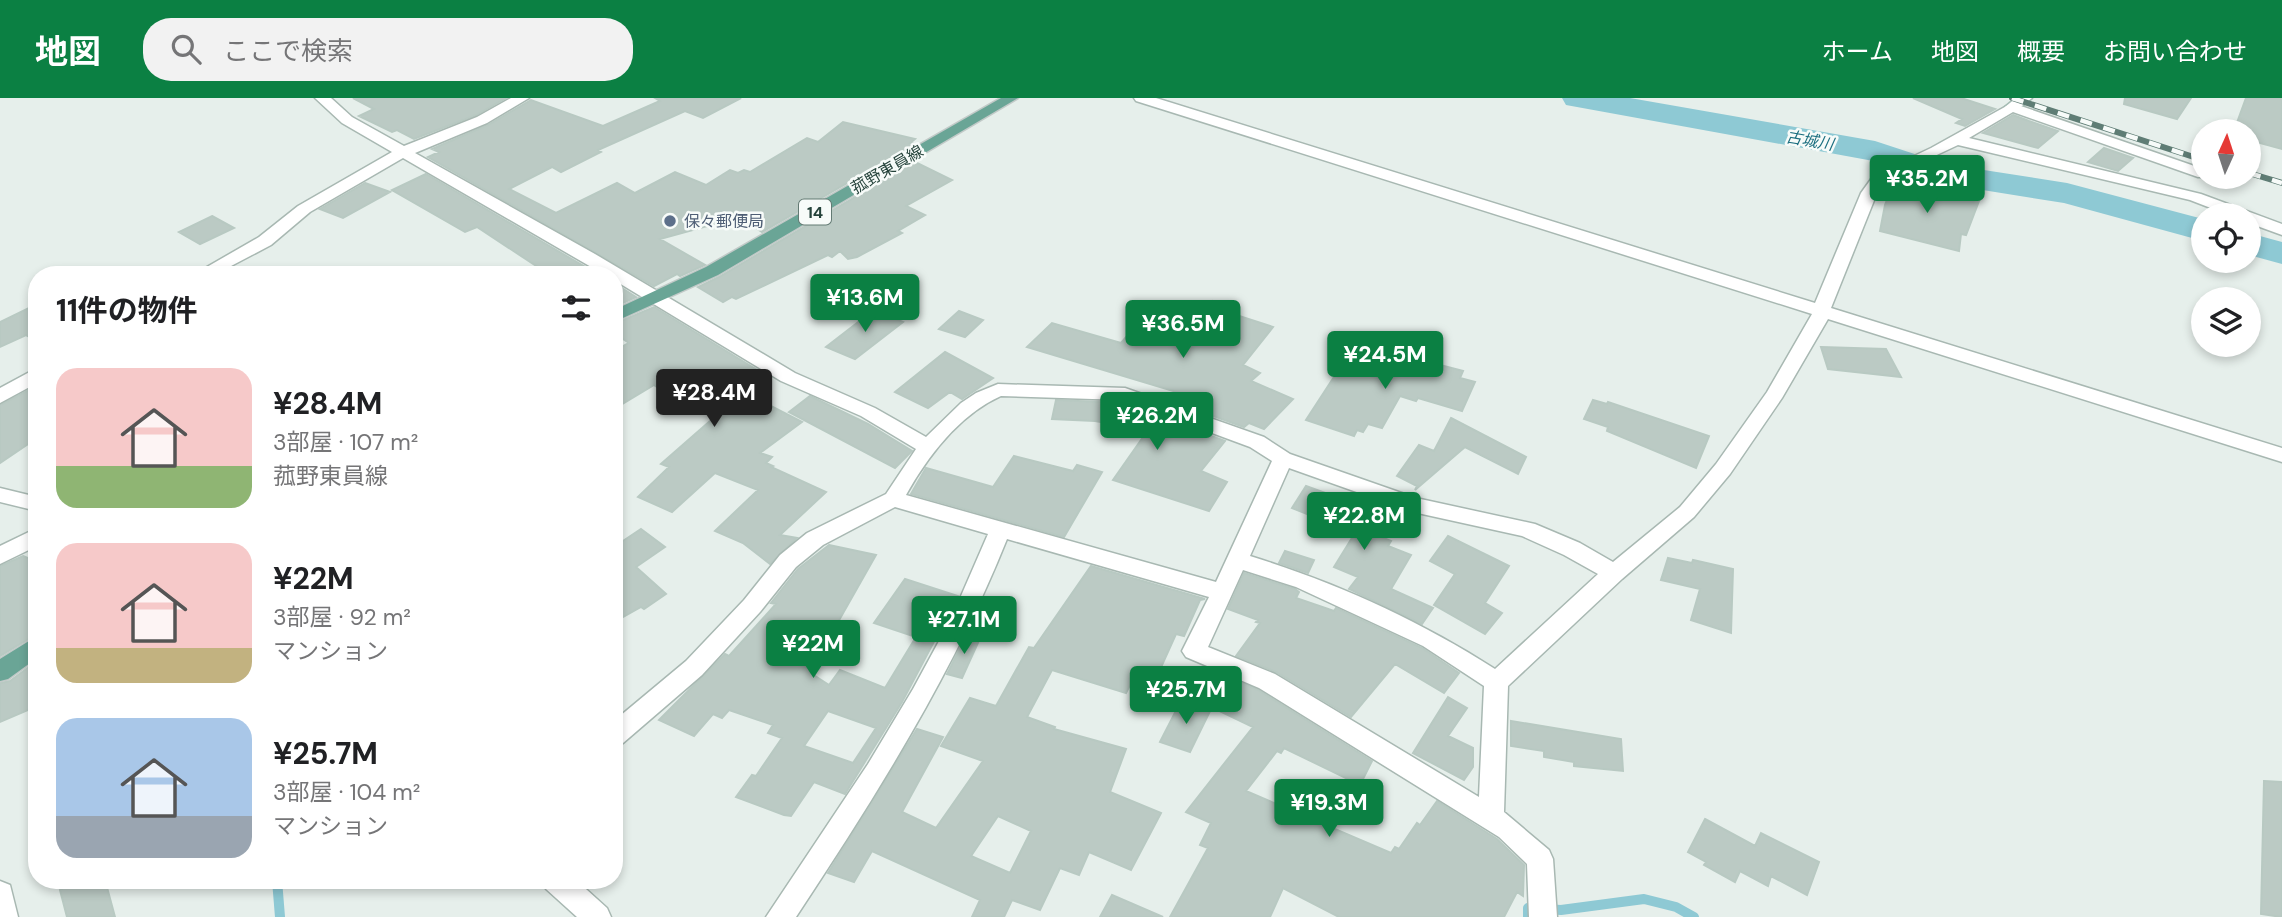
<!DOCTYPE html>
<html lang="ja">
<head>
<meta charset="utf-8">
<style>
  body { margin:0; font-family:"DM Sans","Noto Sans JP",sans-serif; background:#f2f2f2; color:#202124; height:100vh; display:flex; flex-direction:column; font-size:26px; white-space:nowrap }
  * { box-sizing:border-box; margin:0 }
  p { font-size:23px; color:#757577 }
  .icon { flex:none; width:38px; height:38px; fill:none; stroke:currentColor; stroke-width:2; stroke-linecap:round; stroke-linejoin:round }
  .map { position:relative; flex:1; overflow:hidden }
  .drawer { position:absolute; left:28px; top:168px; width:595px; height:623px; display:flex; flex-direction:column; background:#fff; border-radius:28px; box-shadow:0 4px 10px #0003 }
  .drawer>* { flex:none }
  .needle { width:46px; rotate:3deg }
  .buttons { position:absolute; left:2191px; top:21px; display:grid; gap:14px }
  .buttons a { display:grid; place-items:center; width:70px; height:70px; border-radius:50%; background:#fff; box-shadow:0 4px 10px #0003; font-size:35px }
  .price { position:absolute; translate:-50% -60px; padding:0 16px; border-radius:7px; background:#0b8043; color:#fff; font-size:23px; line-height:46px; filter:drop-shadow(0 2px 4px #0008) }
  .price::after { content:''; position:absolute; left:50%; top:42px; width:21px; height:16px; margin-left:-10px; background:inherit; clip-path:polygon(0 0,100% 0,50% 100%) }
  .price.current { background:#222; color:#fff }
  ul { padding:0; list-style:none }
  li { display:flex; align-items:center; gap:21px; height:175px; padding:0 28px }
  li span { display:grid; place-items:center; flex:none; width:196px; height:140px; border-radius:21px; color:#555 }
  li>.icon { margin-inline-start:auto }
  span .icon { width:84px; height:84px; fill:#fffc; stroke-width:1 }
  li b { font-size:30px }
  h2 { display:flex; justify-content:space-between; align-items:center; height:84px; padding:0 28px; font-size:30px }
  header { display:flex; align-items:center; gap:42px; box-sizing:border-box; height:98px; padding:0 35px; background:#0b8043; color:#fff }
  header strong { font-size:33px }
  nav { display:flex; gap:38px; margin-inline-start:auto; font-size:24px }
  .search { width:490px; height:63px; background:#f2f2f2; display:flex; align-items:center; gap:18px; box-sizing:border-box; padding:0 24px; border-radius:28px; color:#757577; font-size:26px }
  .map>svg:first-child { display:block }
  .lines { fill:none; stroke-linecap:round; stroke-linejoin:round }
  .stream { stroke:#8ec9d4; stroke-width:10 }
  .river { fill:#8ec9d4; fill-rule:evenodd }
  .building { fill:#bbcac4; stroke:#b8c9c2; stroke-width:2; fill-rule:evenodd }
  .minor-casing { stroke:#a8b8b2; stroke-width:3 }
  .secondary-casing { stroke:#a4bbb3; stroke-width:3 }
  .primary-casing { stroke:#c2cac8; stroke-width:3 }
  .minor { fill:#fff; fill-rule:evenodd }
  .secondary { fill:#fff; fill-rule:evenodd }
  .primary { fill:#6aa596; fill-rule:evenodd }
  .rail-casing { stroke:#5f7d75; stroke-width:6 }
  .rail { stroke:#f7fbf9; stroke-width:4.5; stroke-dasharray:12; stroke-linecap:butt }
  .service-dot { fill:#5c6f8a; stroke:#f7fbf9; stroke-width:2.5 }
  .labels { text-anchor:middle; stroke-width:5; stroke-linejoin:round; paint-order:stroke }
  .far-water-label { font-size:16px; font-style:italic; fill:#1c6f80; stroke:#f7fbf9 }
  .far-street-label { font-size:16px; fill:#24423a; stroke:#f7fbf9 }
  .shield { fill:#f7fbf9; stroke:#637a73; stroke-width:2 }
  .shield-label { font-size:16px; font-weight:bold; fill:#24423a }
  .far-service-label { font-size:16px; fill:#4e5e75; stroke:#f7fbf9; text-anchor:start }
</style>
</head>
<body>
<header>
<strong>地図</strong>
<div class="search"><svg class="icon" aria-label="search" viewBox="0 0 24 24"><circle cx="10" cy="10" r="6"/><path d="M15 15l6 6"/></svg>ここで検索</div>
<nav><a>ホーム</a><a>地図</a><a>概要</a><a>お問い合わせ</a></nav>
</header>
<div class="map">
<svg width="2282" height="819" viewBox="0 0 2282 819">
  <rect width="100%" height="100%" fill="#e6efeb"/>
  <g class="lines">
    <path class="stream" d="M277 782 280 819
      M1528 819V810L1561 812 1644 801 1676 809 1694 819"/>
    <path class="river" d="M1562 0H1630L1875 43 1945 66 2067 85 2203 121V143L2064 105 1939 85 1868 62 1577 9 1566 7Z
      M2249 135 2282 144V166L2249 157Z"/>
  </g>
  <path class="building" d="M353 0H506L476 17 414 41 397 32 392 34 359 18 374 11Z
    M655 0H741L703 20 685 13 598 52 601 54 561 74 552 69 509 91 556 115 617 85 635 95 675 74 706 87 730 72 738 75 744 72 750 74 807 40 818 44 843 24 915 41 910 45 915 46 762 134 740 119 660 141 705 167 680 178 677 176 654 188 428 59 439 54 432 51 488 27 531 2 603 28 660 3Z
    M1913 0H1961L1995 11 1965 28 1956 25 1962 21Z
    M2125 0H2191L2177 21 2124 6Z
    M2246 0H2282V51L2249 42V33H2234Z
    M2013 17 2029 23 2058 33 2038 50 1983 35Z
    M2104 50 2133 60 2118 73 2088 64Z
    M915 64 952 82 906 108 925 117 898 133 902 135 857 159 848 161 840 153 832 159 828 157 736 201 732 199 723 204 698 189 719 179Z
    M426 76 599 177H550L477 129 465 134 392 92Z
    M1895 81 1979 103 1966 137 1961 136 1959 153 1880 133 1885 107Z
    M365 85 390 94 343 120 320 111Z
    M212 118 234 130 200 146 179 134Z
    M614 185 636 199 614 209Z
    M1213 203 1237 212 1233 216 1273 229 1243 267 1260 275 1251 283 1293 301 1264 331 1249 325 1244 329 1183 307 1199 308 1200 301 1027 249 1052 225 1121 245 1153 208 1195 221Z
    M37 206V243L26 237 0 249V224Z
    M654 209 767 278 742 293 802 324 760 355 772 359 766 365 773 368 771 369 826 394 780 437 797 440 770 466 743 445 715 433 758 392 715 375 672 414 638 399 669 369 661 366 726 309 690 290 673 300 654 287 614 311V253L629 245 614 235V226Z
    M874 212 903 224 855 261 826 249Z
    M959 213 983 222 965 239 939 231Z
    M1821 249 1886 251 1901 279 1828 271Z
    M1382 252 1463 273 1460 280 1475 284 1462 313 1418 300 1416 303 1400 298 1382 330 1368 326 1363 334 1357 332 1354 338 1306 322 1349 256 1376 264Z
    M945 254 993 280 962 301 950 294 928 310 895 294Z
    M37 288V340L0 365V307Z
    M810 298 868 326 912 353 895 370 789 314Z
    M1056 302 1122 305 1225 343 1201 373 1227 384 1209 413 1113 382 1148 332 1095 323 1052 321Z
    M1593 302 1607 306 1608 304 1709 338 1696 370 1607 333 1608 329 1584 321Z
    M1451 320 1526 359 1518 376 1465 349 1415 392 1417 388 1397 378 1419 347 1434 353Z
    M1014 358 1073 373 1077 367 1102 374 1064 439 911 396 926 370 993 389Z
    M1306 388 1339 400 1342 396 1373 407 1359 430 1391 443 1388 448 1411 457 1391 491 1433 510 1422 526 1349 491 1358 479 1334 469 1355 435 1292 410Z
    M641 431 665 449 636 469 666 496 644 511 641 509 614 524V449Z
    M1448 438 1509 468 1485 505 1502 515 1485 536 1434 507 1455 476 1430 463Z
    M829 447 876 457 829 540 812 561 816 562 809 574 829 587 840 572 885 590 916 539 874 525 905 481 958 498 902 604 845 696 814 684 791 718 784 717 736 699 752 677 756 678 782 640 768 635 773 627 729 612 722 620 713 616 694 638 659 622 725 556 729 558 776 506 771 505 798 471ZM828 613 876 630 853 665 804 648Z
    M1285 453 1314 462 1308 475 1279 465Z
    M23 458 37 464V536L0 558V468Z
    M1668 460 1692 465 1693 462 1733 471 1731 535 1691 522 1700 491 1661 482Z
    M1091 468 1205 501 1200 502 1184 538 1176 536 1153 587 1133 581 1126 595 1052 572 1027 619 1055 629 1054 631 1126 651 1110 694 1161 715 1131 772 1089 754 1079 777 1060 770 1040 812 1012 802 1004 819H972L980 802 872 753 854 784 828 775 917 631 943 639 902 714 936 730 983 663 941 648 970 600 996 608 1029 549 1034 550ZM998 718 1031 733 1010 775 971 758Z
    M1244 475 1295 491 1299 494 1296 500 1334 513 1336 510 1422 550 1459 575 1444 595 1395 566 1351 619 1276 574 1236 558 1260 525 1256 524 1258 522 1228 511Z
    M967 536 981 538 962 580 947 576Z
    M37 563V608L0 624V585L10 583Z
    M1222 577 1258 592 1372 663 1360 687 1284 650 1281 655 1277 653 1246 693 1391 755 1395 749 1399 751 1417 725 1420 727 1437 703 1497 741 1524 767 1523 798 1517 794 1504 819H1339L1283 790 1270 819H1170L1208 750 1200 747 1211 725 1186 714 1253 629 1203 605Z
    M1448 599 1467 610 1448 638 1473 650V669L1464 682 1413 655Z
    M1182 601 1211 611 1190 654 1160 644Z
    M1511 623 1621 641 1623 673 1574 668V664L1544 659V653L1511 648Z
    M2264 683 2282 684V819L2261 816Z
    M1705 721 1755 748 1761 735 1819 764 1807 797 1771 778 1768 788 1740 773 1735 784 1704 767 1706 764 1688 754Z
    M78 782H105L115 819H67L60 792Z
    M1112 797 1163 819H1100Z"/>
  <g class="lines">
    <defs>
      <path id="minor" d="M315 0H331L352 19 404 48 477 19 511 0H529L487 25 415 55 595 156 795 275 875 310 926 339 961 305 976 295 998 286 1125 290 1264 339 1290 356 1416 400 1535 426 1580 445 1613 464 1680 409 1716 366 1767 294 1812 216 1136 3 1134 0H1156L1815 205 1861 95 1874 77 1931 50 2012 5 2203 71V79H2209H2198L2013 14 1969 40 2201 96 2282 126V137L2249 125V117H2229L2190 102 1958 47 1892 78 1877 95 1831 210 2282 350V364L1828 221 1782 300 1730 376 1694 419 1622 481 1508 588 1504 714 1549 752 1553 761 1557 819H1529L1527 766 1499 739 1259 590 1186 559 1182 553 1209 499 1007 441C953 576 876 698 796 819H766L868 666 913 591 951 521 988 436 895 409 823 447 796 469 760 514 702 577 623 645 614 648V623L686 563 744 502 780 457 807 435 886 396 916 351 861 318 781 283 614 182V177H605L403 60 310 114 271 147 214 177H193L259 139 298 108 392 54 342 25ZM1001 298 1123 302 1250 349 1272 363 1216 484 906 397C928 358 959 317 1001 298ZM1289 370 1413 414 1522 438 1564 457 1598 476 1495 571C1417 521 1337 485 1250 458ZM1243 472 1296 489 1423 548 1484 588 1479 699 1275 576 1208 549Z
        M37 270V285L0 305V290Z
        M0 390 37 399V413L0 404Z
        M37 430V448L0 466V448Z
        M543 782H576L607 810 611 819H577L546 791Z
        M0 783 10 787 18 819H0Z"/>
      <path id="secondary" d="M2016 0H2032L2017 12H2007L2005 9Z"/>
      <path id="primary" d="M1001 0H1018L718 177 614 224V212L706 169Z
        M37 538V560L8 581 0 583V561Z"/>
    </defs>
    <use href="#minor" class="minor-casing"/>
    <use href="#secondary" class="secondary-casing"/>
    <use href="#primary" class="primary-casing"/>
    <use href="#minor" class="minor"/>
    <use href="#secondary" class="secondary"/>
    <use href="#primary" class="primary"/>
    <defs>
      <path id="rail" d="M2012 0 2203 62
        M2249 75 2282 85"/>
    </defs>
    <use href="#rail" class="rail-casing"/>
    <use href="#rail" class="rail"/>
  </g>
  <circle class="service-dot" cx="670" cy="123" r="7"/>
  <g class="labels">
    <g class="far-water-label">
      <text transform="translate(1810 42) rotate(10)" y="6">古城川</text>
    </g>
    <g class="far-street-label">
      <text transform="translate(887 71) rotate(-30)" y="6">菰野東員線</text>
    </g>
    <rect class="shield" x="799" y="101.5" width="32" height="25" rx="5"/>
    <g class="shield-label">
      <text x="815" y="120">14</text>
    </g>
    <g class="far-service-label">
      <text x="684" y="129">保々郵便局</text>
    </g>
  </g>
</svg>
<div class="buttons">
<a><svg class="needle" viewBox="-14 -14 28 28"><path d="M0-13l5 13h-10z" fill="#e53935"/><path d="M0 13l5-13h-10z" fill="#757577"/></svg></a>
<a><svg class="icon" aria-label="locate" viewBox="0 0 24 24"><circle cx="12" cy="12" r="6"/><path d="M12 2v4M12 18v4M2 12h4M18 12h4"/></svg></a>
<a><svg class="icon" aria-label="layers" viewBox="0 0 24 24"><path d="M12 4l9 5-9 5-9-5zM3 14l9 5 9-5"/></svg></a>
</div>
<b class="price" style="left:1927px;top:117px">¥35.2M</b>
<b class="price" style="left:865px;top:236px">¥13.6M</b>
<b class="price" style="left:1183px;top:262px">¥36.5M</b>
<b class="price" style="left:1385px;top:293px">¥24.5M</b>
<b class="price current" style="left:714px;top:331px">¥28.4M</b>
<b class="price" style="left:1157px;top:354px">¥26.2M</b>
<b class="price" style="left:1364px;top:454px">¥22.8M</b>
<b class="price" style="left:964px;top:558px">¥27.1M</b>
<b class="price" style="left:813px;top:582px">¥22M</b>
<b class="price" style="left:1186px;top:628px">¥25.7M</b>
<b class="price" style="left:1329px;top:741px">¥19.3M</b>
<section class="drawer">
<h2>11件の物件<svg class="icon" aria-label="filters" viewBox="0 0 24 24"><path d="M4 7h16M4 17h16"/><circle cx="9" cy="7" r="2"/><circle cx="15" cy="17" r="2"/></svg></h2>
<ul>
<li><span style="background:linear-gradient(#f6c9c9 70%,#8fb573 0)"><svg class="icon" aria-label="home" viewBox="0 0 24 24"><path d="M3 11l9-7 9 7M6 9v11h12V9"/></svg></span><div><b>¥28.4M</b><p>3部屋 · 107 m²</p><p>菰野東員線</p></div></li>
<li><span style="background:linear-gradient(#f6c9c9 75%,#c2b280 0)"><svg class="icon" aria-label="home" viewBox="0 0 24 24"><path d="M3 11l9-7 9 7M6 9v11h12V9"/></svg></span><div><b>¥22M</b><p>3部屋 · 92 m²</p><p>マンション</p></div></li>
<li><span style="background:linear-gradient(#a9c7e8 70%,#9aa5b1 0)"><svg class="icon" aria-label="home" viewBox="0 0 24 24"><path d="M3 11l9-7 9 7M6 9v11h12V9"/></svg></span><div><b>¥25.7M</b><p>3部屋 · 104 m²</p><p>マンション</p></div></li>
</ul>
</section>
</div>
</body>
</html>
